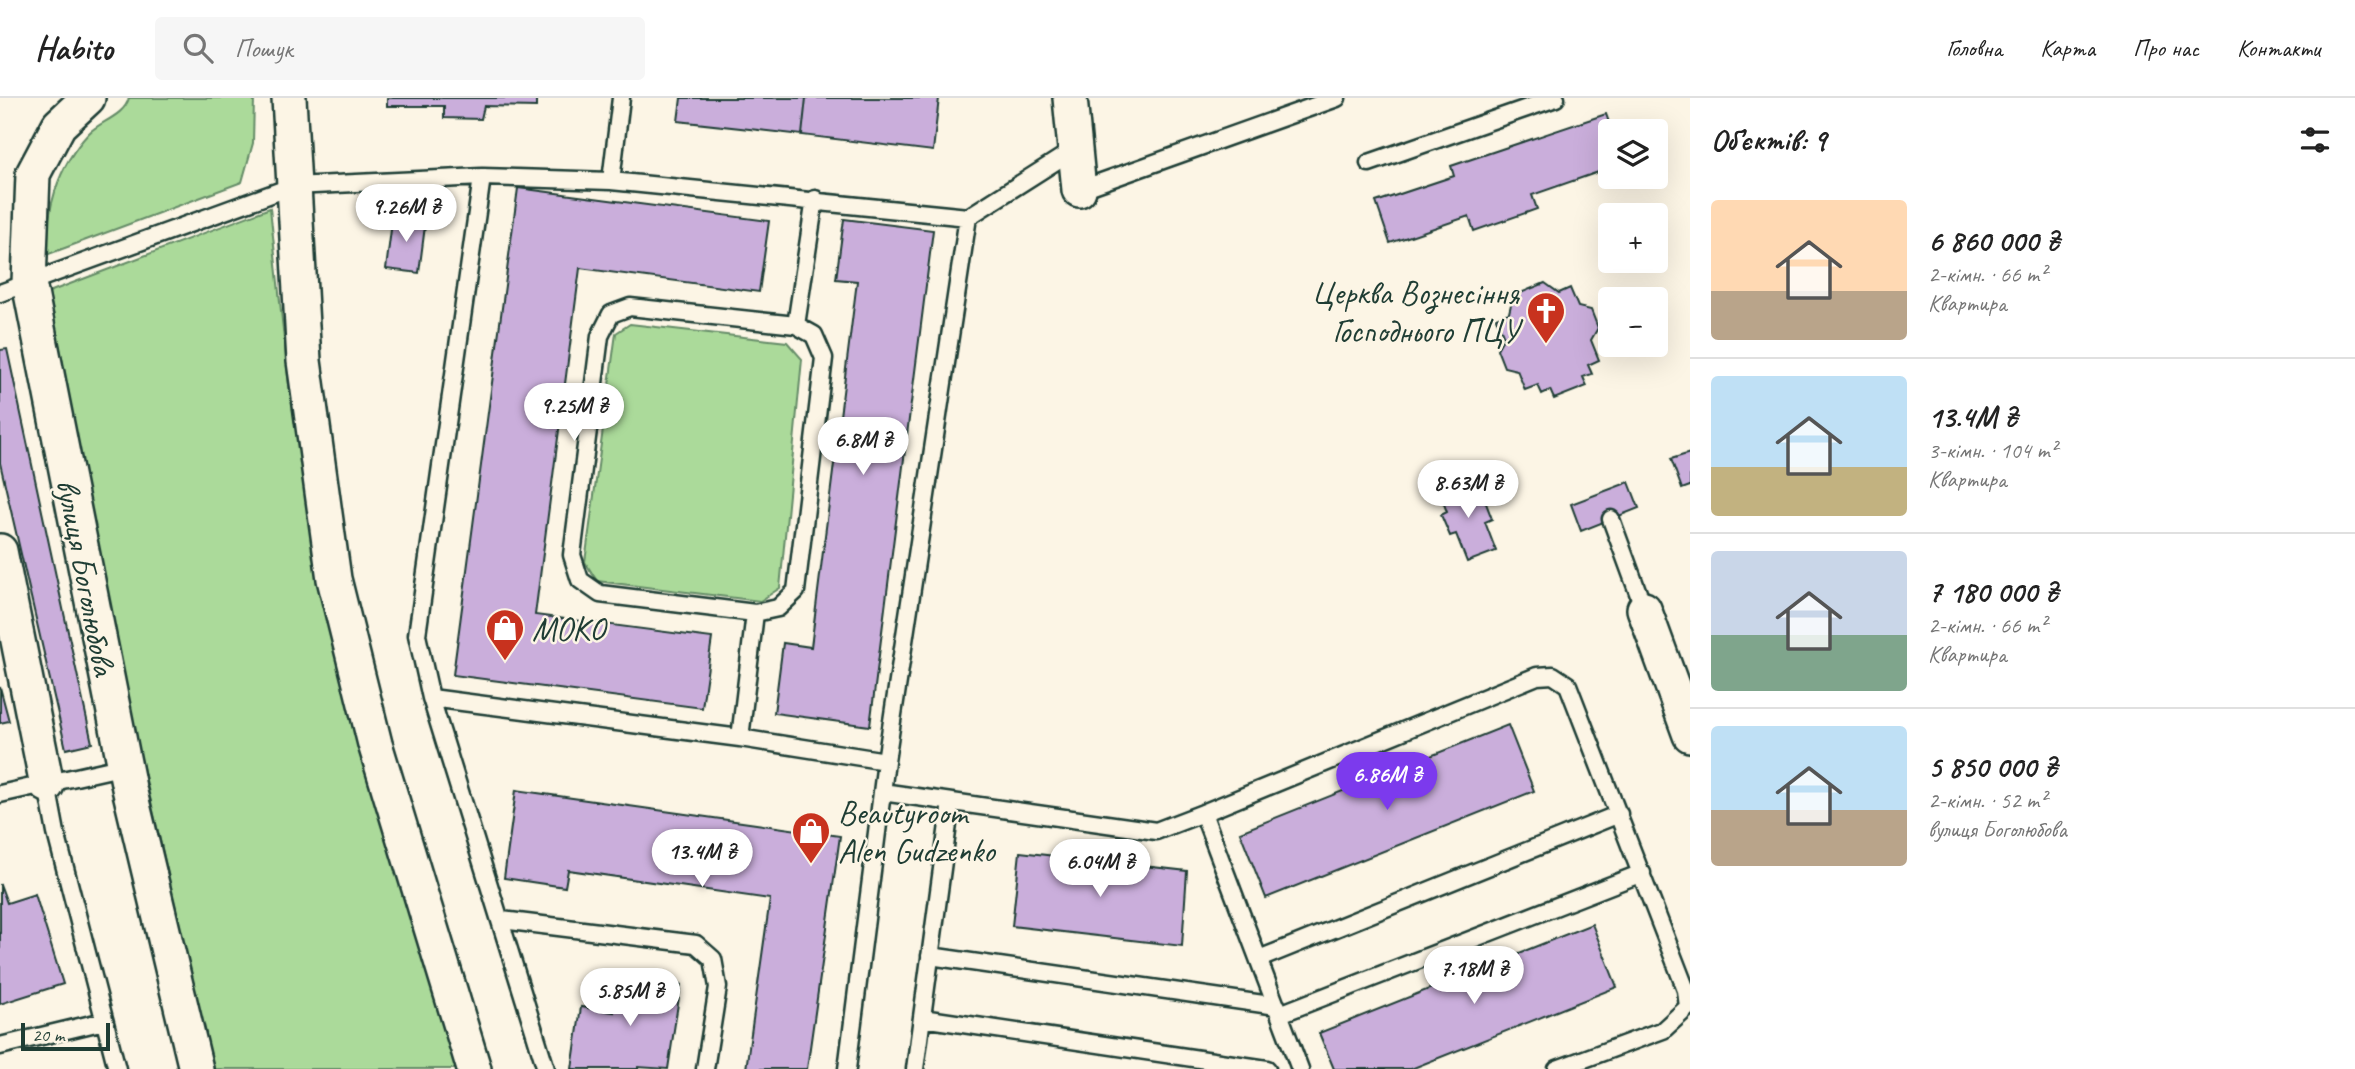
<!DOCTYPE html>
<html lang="uk">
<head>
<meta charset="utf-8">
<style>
  body { margin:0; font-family:Caveat,sans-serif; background:#f6f6f6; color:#222; height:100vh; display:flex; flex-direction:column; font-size:26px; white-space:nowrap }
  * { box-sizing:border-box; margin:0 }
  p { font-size:23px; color:#767676 }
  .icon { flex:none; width:38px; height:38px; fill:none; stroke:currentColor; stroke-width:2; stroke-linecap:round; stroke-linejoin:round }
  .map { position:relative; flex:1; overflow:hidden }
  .panel { display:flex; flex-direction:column; background:#fff; width:665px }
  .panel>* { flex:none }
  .controls { position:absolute; left:1598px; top:21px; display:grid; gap:14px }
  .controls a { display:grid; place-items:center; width:70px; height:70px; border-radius:7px; background:#fff; box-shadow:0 7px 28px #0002; font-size:35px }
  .scale { position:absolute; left:21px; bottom:18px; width:89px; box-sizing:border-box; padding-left:7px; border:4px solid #1f3d34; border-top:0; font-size:19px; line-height:24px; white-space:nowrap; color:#1f3d34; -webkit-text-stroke:5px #fcf5e5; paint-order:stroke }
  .price { position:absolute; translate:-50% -60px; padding:0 16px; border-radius:24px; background:#fff; color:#222; font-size:23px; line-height:46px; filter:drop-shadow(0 2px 4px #0008) }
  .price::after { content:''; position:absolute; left:50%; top:42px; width:21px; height:16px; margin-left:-10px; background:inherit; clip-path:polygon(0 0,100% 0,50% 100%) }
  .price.current { background:#7c3aed; color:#fff }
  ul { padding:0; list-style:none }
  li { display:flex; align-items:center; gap:21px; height:175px; padding:0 21px }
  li+li { border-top:2px solid #e0e0e0 }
  li span { display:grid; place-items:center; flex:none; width:196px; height:140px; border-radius:7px; color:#555 }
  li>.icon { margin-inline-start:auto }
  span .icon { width:84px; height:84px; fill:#fffc; stroke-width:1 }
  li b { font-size:30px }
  h2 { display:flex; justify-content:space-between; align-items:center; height:84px; padding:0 21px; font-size:30px }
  header { display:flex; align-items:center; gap:42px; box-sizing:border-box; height:98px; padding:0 35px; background:#fff; border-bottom:2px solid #e0e0e0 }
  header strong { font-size:33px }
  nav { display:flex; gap:38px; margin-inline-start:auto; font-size:24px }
  .search { width:490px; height:63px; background:#f6f6f6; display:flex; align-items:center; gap:18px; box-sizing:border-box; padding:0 24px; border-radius:7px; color:#767676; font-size:26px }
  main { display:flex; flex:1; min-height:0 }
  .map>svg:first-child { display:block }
  .green { fill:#abda9a; stroke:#658c67; stroke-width:2 }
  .building { fill:#caaedb; stroke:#1f3d34; stroke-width:2 }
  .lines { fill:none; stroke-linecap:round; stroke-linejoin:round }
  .service-casing { stroke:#1f3d34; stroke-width:21 }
  .minor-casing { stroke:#1f3d34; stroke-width:38 }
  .service { stroke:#fcf5e5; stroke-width:16 }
  .minor { stroke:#fcf5e5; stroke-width:33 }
  .labels { text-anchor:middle; stroke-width:5; stroke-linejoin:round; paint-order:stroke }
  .poi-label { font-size:33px; fill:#1f3d34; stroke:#fcf5e5; text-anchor:start }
  .street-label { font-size:33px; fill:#1f3d34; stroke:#fcf5e5 }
</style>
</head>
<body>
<header>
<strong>Habito</strong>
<div class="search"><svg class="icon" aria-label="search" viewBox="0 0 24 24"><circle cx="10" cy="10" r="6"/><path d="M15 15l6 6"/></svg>Пошук</div>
<nav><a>Головна</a><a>Карта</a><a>Про нас</a><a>Контакти</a></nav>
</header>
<main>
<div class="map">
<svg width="1690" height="971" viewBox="0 0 1690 971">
  <rect width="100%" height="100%" fill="#fcf5e5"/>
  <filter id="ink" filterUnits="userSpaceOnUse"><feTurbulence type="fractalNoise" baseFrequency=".0143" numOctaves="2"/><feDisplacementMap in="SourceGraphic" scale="14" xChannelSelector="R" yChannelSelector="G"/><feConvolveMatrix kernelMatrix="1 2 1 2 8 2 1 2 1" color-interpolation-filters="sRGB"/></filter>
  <g filter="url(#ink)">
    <path class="green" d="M129 0H254L253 45 242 84 46 157C47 111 56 70 89 35 101 23 124 18 129 0Z
      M270 110 289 288 321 480 459 971H213L129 609 49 194Z
      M630 226 787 244 802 261 780 490 760 503 597 483 585 464 616 235Z"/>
    <path class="building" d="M387 0H536V9L484 8 481 21 444 20V8H387Z
      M681 0H806L802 37 678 23Z
      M806 0H939L933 53 802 37Z
      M1606 16 1612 33 1610 70 1532 97 1537 111 1474 133 1469 118 1390 145 1376 104 1454 78 1451 68Z
      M518 90 769 123 759 194 580 170 535 517 712 540 702 610 453 577Z
      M393 116 426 120 419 175 386 171Z
      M844 121 933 132 870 628 774 615 783 545 811 549 857 183 836 181Z
      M1545 185 1559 195 1570 190 1578 209 1591 212 1598 230 1591 242 1599 262 1588 267 1592 276 1583 279 1587 288 1554 301 1550 292 1542 296 1538 287 1525 292 1517 272 1504 269 1497 251 1504 239 1496 220 1509 215 1513 198Z
      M7 251 92 645 66 651 0 365V252Z
      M1690 355V388L1682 391 1671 361Z
      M1469 382 1477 403 1484 400 1492 421 1485 424 1496 453 1467 464 1456 436 1450 438 1441 417 1447 414 1439 393Z
      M1629 384 1639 410 1581 433 1571 406Z
      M0 589 9 623 0 625Z
      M1508 627 1534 693 1266 800 1240 734Z
      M516 692 840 738 807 971H746L770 801 568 772 565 789 504 780Z
      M1020 754 1187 773 1182 848 1012 828Z
      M0 786 7 805 35 796 63 886 0 906Z
      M1592 826 1617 889 1411 971H1334L1319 935Z
      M619 877 681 886 668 971 638 969V971H572L581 909 614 914Z"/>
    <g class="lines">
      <defs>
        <path id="service" d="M1369 65 1556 0
          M611 83 621 0
          M1079 92 1337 0
          M0 195 293 88 482 79
          M1611 421 1644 511
          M755 515 600 496 580 482 572 457 600 238 611 216 630 209 796 227
          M431 600 740 640 886 663
          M740 640 755 515 778 510 796 493 824 260 814 237 796 227 815 101
          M47 687 56 735 117 971
          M882 694 1156 733 1203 715 1300 971
          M0 696 125 668
          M1203 715 1537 578 1553 577 1568 587 1686 892 1688 909 1663 932 1557 971
          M502 822 696 846 713 861 718 889 705 971
          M930 858 1277 908
          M1259 861 1619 716
          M1280 916 1642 775
          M922 920 1267 971
          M0 948 104 923
          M546 971 431 600 417 537 482 79 611 83 968 119
          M847 971 886 663 968 119 1075 51
          M915 971 951 704"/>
        <path id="minor" d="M88 0 59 27 33 76 29 185 129 690 196 971
          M289 0 304 263 334 481 375 646 474 971
          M1070 0 1079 92
          M0 453 47 687
          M1644 511 1690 637"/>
      </defs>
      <use href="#service" class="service-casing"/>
      <use href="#minor" class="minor-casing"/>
      <use href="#service" class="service"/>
      <use href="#minor" class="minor"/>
    </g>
  </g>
  <defs>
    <symbol id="church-pin" viewBox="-11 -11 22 30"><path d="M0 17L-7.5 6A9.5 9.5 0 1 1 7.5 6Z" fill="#c8321e" stroke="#fcf5e5"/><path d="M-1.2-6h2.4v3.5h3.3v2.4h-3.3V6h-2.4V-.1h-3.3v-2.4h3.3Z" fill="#fff"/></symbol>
    <symbol id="shop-pin" viewBox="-11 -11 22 30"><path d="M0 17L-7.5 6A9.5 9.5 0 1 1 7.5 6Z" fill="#c8321e" stroke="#fcf5e5"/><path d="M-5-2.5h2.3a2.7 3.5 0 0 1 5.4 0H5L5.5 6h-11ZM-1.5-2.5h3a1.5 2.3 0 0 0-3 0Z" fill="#fff"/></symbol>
  </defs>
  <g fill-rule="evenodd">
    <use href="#church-pin" x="1524" y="191" width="44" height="60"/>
    <use href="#shop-pin" x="483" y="508" width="44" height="60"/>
    <use href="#shop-pin" x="789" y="711" width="44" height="60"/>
  </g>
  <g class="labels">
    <g class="poi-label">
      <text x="1519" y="206" text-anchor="end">Церква Вознесіння<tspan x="1519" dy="38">Господнього ПЦУ</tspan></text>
      <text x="532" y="542">МОКО</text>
      <text x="838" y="726">Beautyroom<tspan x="838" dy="38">Alen Gudzenko</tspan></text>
    </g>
    <g class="street-label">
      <text transform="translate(87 479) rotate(79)" y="12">вулиця Боголюбова</text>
    </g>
  </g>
</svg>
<div class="controls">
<a><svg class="icon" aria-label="layers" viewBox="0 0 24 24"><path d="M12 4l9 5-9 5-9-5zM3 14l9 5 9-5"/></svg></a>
<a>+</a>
<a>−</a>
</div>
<div class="scale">20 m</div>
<b class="price" style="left:406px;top:146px">9.26M ₴</b>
<b class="price" style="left:574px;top:345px">9.25M ₴</b>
<b class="price" style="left:863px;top:379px">6.8M ₴</b>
<b class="price" style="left:1468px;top:422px">8.63M ₴</b>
<b class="price current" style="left:1387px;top:714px">6.86M ₴</b>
<b class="price" style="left:702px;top:791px">13.4M ₴</b>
<b class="price" style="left:1100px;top:801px">6.04M ₴</b>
<b class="price" style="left:1474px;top:908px">7.18M ₴</b>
<b class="price" style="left:630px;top:930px">5.85M ₴</b>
</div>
<section class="panel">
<h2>Об’єктів: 9<svg class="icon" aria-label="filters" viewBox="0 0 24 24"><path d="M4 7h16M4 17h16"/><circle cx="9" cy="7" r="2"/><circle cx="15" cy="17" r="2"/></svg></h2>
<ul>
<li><span style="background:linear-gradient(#ffd9b3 65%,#b9a48a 0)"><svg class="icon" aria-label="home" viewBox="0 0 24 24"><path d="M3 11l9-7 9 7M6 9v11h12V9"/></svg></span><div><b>6 860 000 ₴</b><p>2-кімн. · 66 m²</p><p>Квартира</p></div></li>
<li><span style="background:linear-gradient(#bfe0f5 65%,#c2b280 0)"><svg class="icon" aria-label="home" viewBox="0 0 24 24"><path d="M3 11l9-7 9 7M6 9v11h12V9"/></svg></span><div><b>13.4M ₴</b><p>3-кімн. · 104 m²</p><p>Квартира</p></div></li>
<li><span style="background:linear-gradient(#c9d6e8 60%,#7fa58c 0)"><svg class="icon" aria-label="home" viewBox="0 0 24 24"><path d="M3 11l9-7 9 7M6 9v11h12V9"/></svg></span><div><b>7 180 000 ₴</b><p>2-кімн. · 66 m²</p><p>Квартира</p></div></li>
<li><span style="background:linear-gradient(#bfe0f5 60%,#b9a48a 0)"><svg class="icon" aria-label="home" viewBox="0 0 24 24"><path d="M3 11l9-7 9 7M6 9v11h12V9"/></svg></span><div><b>5 850 000 ₴</b><p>2-кімн. · 52 m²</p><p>вулиця Боголюбова</p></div></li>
</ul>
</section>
</main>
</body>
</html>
